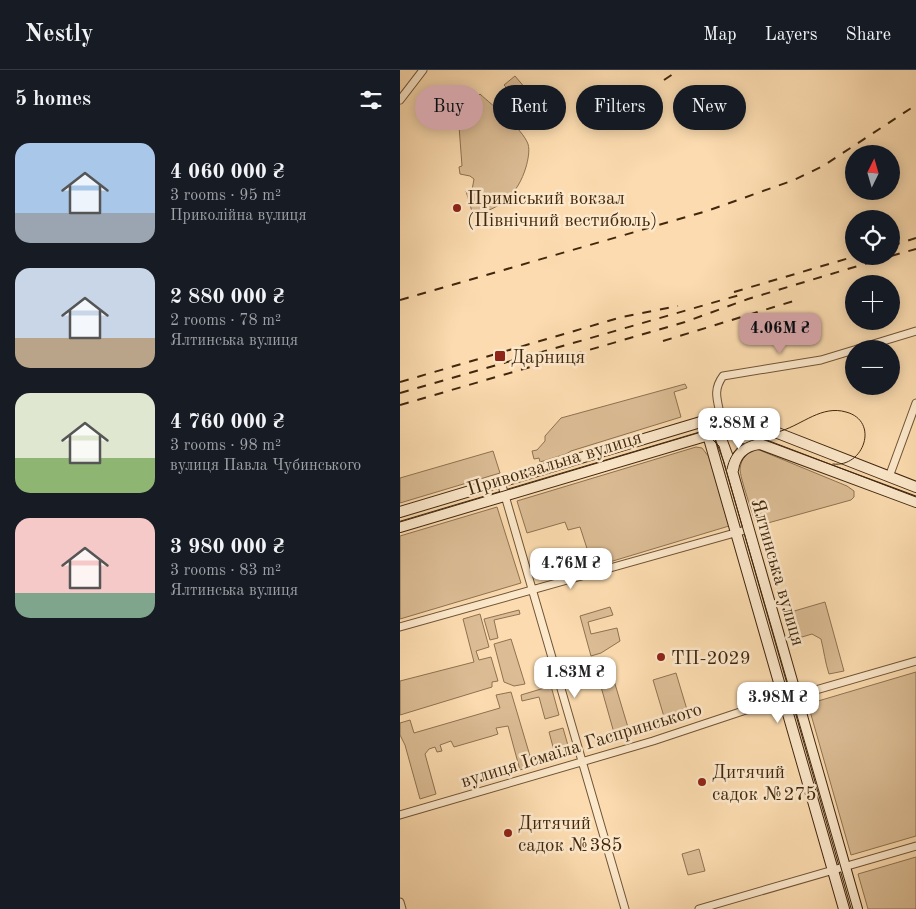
<!DOCTYPE html>
<html lang="en">
<head>
<meta charset="utf-8">
<style>
  body { margin:0; font-family:"Old Standard TT",serif; background:#242831; color:#f1f3f6; height:100vh; display:flex; flex-direction:column; font-size:19px; white-space:nowrap }
  * { box-sizing:border-box; margin:0 }
  p { font-size:16px; color:#9ea1a6 }
  .icon { flex:none; width:28px; height:28px; fill:none; stroke:currentColor; stroke-width:2; stroke-linecap:round; stroke-linejoin:round }
  .map { position:relative; flex:1; overflow:hidden }
  .drawer { display:flex; flex-direction:column; background:#171b24; width:400px }
  .drawer>* { flex:none }
  .hud { position:absolute; left:15px; top:15px; width:425px; height:45px; display:flex; gap:10px }
  .needle { width:32px; rotate:5deg }
  .fabs { position:absolute; left:445px; top:75px; display:grid; gap:10px }
  .fabs a { display:grid; place-items:center; width:55px; height:55px; border-radius:50%; background:#171b24; box-shadow:0 2px 12px #0003; font-size:25px }
  .price { position:absolute; translate:-50% -42px; padding:0 11px; border-radius:10px; background:#fff; color:#222; font-size:16px; line-height:32px; filter:drop-shadow(0 1px 2px #0008) }
  .price::after { content:''; position:absolute; left:50%; top:30px; width:15px; height:11px; margin-left:-8px; background:inherit; clip-path:polygon(0 0,100% 0,50% 100%) }
  .price.active { background:#c59692; color:#111 }
  ul { padding:0; list-style:none }
  li { display:flex; align-items:center; gap:15px; height:125px; padding:0 15px }
  li span { display:grid; place-items:center; flex:none; width:140px; height:100px; border-radius:15px; color:#555 }
  li>.icon { margin-inline-start:auto }
  span .icon { width:60px; height:60px; fill:#fffc; stroke-width:1 }
  li b { font-size:21px }
  h2 { display:flex; justify-content:space-between; align-items:center; height:60px; padding:0 15px; font-size:21px }
  .pill { padding:0 18px; border-radius:22px; background:#171b24; box-shadow:0 2px 12px #0003; font-size:18px; line-height:45px }
  .pill.active { background:#c59692; color:#111 }
  header { display:flex; align-items:center; gap:30px; box-sizing:border-box; height:70px; padding:0 25px; background:#171b24; border-bottom:1px solid #363941 }
  header strong { font-size:24px }
  nav { display:flex; gap:28px; margin-inline-start:auto; font-size:18px }
  main { display:flex; flex:1; min-height:0 }
  .map>svg:first-child { display:block }
  .green { fill:#dbbc94; stroke:#8e7251 }
  .lines { fill:none; stroke-linecap:round; stroke-linejoin:round }
  .street-casing { stroke:#705436; stroke-width:9 }
  .secondary-casing { stroke:#41270e; stroke-width:12 }
  .street { stroke:#fce8cb; stroke-width:7 }
  .secondary { stroke:#fce8cb; stroke-width:10 }
  .tram { stroke:#41270e; stroke-width:1 }
  .rail { stroke:#41270e; stroke-width:2; stroke-dasharray:9 9; stroke-linecap:butt }
  .poi-dot { fill:#8f2418; stroke:#fce8cb; stroke-width:2 }
  .labels { text-anchor:middle; stroke-width:5; stroke-linejoin:round; paint-order:stroke }
  .poi-label { font-size:19px; fill:#41270e; stroke:#fce8cb; text-anchor:start }
  .street-label { font-size:19px; fill:#41270e; stroke:#fce8cb }
</style>
</head>
<body>
<header>
<strong>Nestly</strong>
<nav><a>Map</a><a>Layers</a><a>Share</a></nav>
</header>
<main>
<section class="drawer">
<h2>5 homes<svg class="icon" aria-label="filters" viewBox="0 0 24 24"><path d="M4 7h16M4 17h16"/><circle cx="9" cy="7" r="2"/><circle cx="15" cy="17" r="2"/></svg></h2>
<ul>
<li><span style="background:linear-gradient(#a9c7e8 70%,#9aa5b1 0)"><svg class="icon" aria-label="home" viewBox="0 0 24 24"><path d="M3 11l9-7 9 7M6 9v11h12V9"/></svg></span><div><b>4 060 000 ₴</b><p>3 rooms · 95 m²</p><p>Приколійна вулиця</p></div></li>
<li><span style="background:linear-gradient(#c9d6e8 70%,#b9a48a 0)"><svg class="icon" aria-label="home" viewBox="0 0 24 24"><path d="M3 11l9-7 9 7M6 9v11h12V9"/></svg></span><div><b>2 880 000 ₴</b><p>2 rooms · 78 m²</p><p>Ялтинська вулиця</p></div></li>
<li><span style="background:linear-gradient(#dfe7d0 65%,#8fb573 0)"><svg class="icon" aria-label="home" viewBox="0 0 24 24"><path d="M3 11l9-7 9 7M6 9v11h12V9"/></svg></span><div><b>4 760 000 ₴</b><p>3 rooms · 98 m²</p><p>вулиця Павла Чубинського</p></div></li>
<li><span style="background:linear-gradient(#f6c9c9 75%,#7fa58c 0)"><svg class="icon" aria-label="home" viewBox="0 0 24 24"><path d="M3 11l9-7 9 7M6 9v11h12V9"/></svg></span><div><b>3 980 000 ₴</b><p>3 rooms · 83 m²</p><p>Ялтинська вулиця</p></div></li>
</ul>
</section>
<div class="map">
<svg width="516" height="839" viewBox="0 0 516 839">
  <rect width="100%" height="100%" fill="#fbdbaf"/>
  <filter id="stains"><feTurbulence type="fractalNoise" baseFrequency=".004" numOctaves="4"/><feColorMatrix values="0 0 0 0 .2 0 0 0 0 .09 0 0 0 0 .02 0 0 0 .5 -.17"/></filter>
  <radialGradient id="worn" r=".72"><stop offset=".6" stop-color="#630" stop-opacity="0"/><stop offset="1" stop-color="#630" stop-opacity=".3"/></radialGradient>
  <path class="green" d="M115 6 137 32 130 37 123 40 104 19 106 17 104 15Z
    M80 24C93 36 122 58 128 74 130 80 128 90 126 97 118 124 101 139 73 145L66 121 72 120 74 109 70 106 60 104 59 97 62 96 59 56H64L63 39Z
    M285 314 287 318 274 322 281 347 171 381 166 384 140 392 139 388 134 389 132 381 137 380 145 371V366L161 348Z
    M296 377 302 378 309 387 329 456 193 497 180 457 168 460 165 452 127 463 117 431Z
    M357 379 447 416 454 421V427L451 430 357 456C353 445 340 408 340 399 341 388 348 382 357 379Z
    M93 381 100 403 0 433V408Z
    M97 437 121 513 0 549V466Z
    M425 532 444 601 429 604C425 592 424 581 421 569L412 564 392 570 384 544Z
    M210 537 213 545 188 552 191 564 217 558 220 571 201 583 191 586 180 546Z
    M119 540 120 544 94 550 98 568 90 570 84 549Z
    M80 544 89 577 76 581 79 590 91 587 98 611 92 612V617L0 645V611L74 592 63 549Z
    M111 569 125 614 114 616 104 612 94 574Z
    M209 594 230 664 242 660V662L216 670 196 599Z
    M516 602V766L451 785 408 634Z
    M276 603 288 643 265 650 253 610Z
    M151 616 159 645 145 649 139 627 122 631 121 625Z
    M111 622 133 696 120 700 108 656 96 658 98 664 92 666 54 677 51 671 40 675 42 681 37 682 35 677 29 679 25 684 36 724 20 729 5 675 0 665V653L10 650 14 663 100 638 96 625Z
    M163 658 171 686 140 695V692L156 688 149 662Z
    M299 779 305 801 288 805 282 784Z
    M516 787V839H468L458 804Z"/>
  <g class="lines">
    <defs>
      <path id="street" d="M0 30 23 0
        M457 279 516 261
        M321 348C318 331 312 321 323 306L421 290 454 280
        M489 407 516 333
        M101 412 225 839
        M0 557 349 459
        M0 745 253 671 343 641 516 591
        M0 832 2 839
        M299 839 516 776"/>
      <path id="secondary" d="M304 351 444 839
        M317 358 329 390 457 839
        M333 400C335 385 344 376 359 374
        M0 442 304 351 321 348 338 350 375 362 516 417
        M0 457 319 362 333 364 516 432"/>
    </defs>
    <use href="#street" class="street-casing"/>
    <use href="#secondary" class="secondary-casing"/>
    <use href="#street" class="street"/>
    <use href="#secondary" class="secondary"/>
    <path class="tram" d="M299 362 308 365 319 376 453 839
      M354 362C363 363 372 364 381 361 403 354 422 335 446 342 480 351 464 398 433 394
      M327 399C331 380 342 372 361 368
      M0 452 318 357 338 359 516 427"/>
    <path class="rail" d="M264 10 279 0
      M491 176 516 168
      M491 186 516 179
      M334 222 456 186
      M0 230 307 141 394 110 423 96 516 35
      M263 271 397 230
      M0 312 222 247 278 236
      M0 323 343 224
      M0 335 285 252 348 229 491 186"/>
  </g>
  <g class="poi-dot">
    <circle cx="57" cy="138" r="5"/>
    <rect x="94" y="280" width="12" height="12" rx="2.5"/>
    <circle cx="261" cy="587" r="5"/>
    <circle cx="302" cy="712" r="5"/>
    <circle cx="108" cy="763" r="5"/>
  </g>
  <g class="labels">
    <g class="poi-label">
      <text x="67" y="134">Приміський вокзал<tspan x="67" dy="22">(Північний вестибюль)</tspan></text>
      <text x="111" y="293">Дарниця</text>
      <text x="271" y="594">ТП-2029</text>
      <text x="312" y="708">Дитячий<tspan x="312" dy="22">садок №275</tspan></text>
      <text x="118" y="759">Дитячий<tspan x="118" dy="22">садок №385</tspan></text>
    </g>
    <g class="street-label">
      <text transform="translate(154 392) rotate(-17)" y="7">Привокзальна вулиця</text>
      <text transform="translate(379 502) rotate(74)" y="7">Ялтинська вулиця</text>
      <text transform="translate(181 674) rotate(-17)" y="7">вулиця Ісмаїла Гаспринського</text>
    </g>
  </g>
  <rect width="100%" height="100%" filter="url(#stains)"/>
  <rect width="100%" height="100%" fill="url(#worn)"/>
</svg>
<div class="fabs">
<a><svg class="needle" viewBox="-14 -14 28 28"><path d="M0-13l5 13h-10z" fill="#e53935"/><path d="M0 13l5-13h-10z" fill="#9ea1a6"/></svg></a>
<a><svg class="icon" aria-label="locate" viewBox="0 0 24 24"><circle cx="12" cy="12" r="6"/><path d="M12 2v4M12 18v4M2 12h4M18 12h4"/></svg></a>
<a>+</a>
<a>−</a>
</div>
<b class="price active" style="left:380px;top:285px">4.06M ₴</b>
<b class="price" style="left:339px;top:380px">2.88M ₴</b>
<b class="price" style="left:171px;top:520px">4.76M ₴</b>
<b class="price" style="left:175px;top:629px">1.83M ₴</b>
<b class="price" style="left:378px;top:654px">3.98M ₴</b>
<div class="hud">
<a class="pill active">Buy</a>
<a class="pill">Rent</a>
<a class="pill">Filters</a>
<a class="pill">New</a>
</div>
</div>
</main>
</body>
</html>
